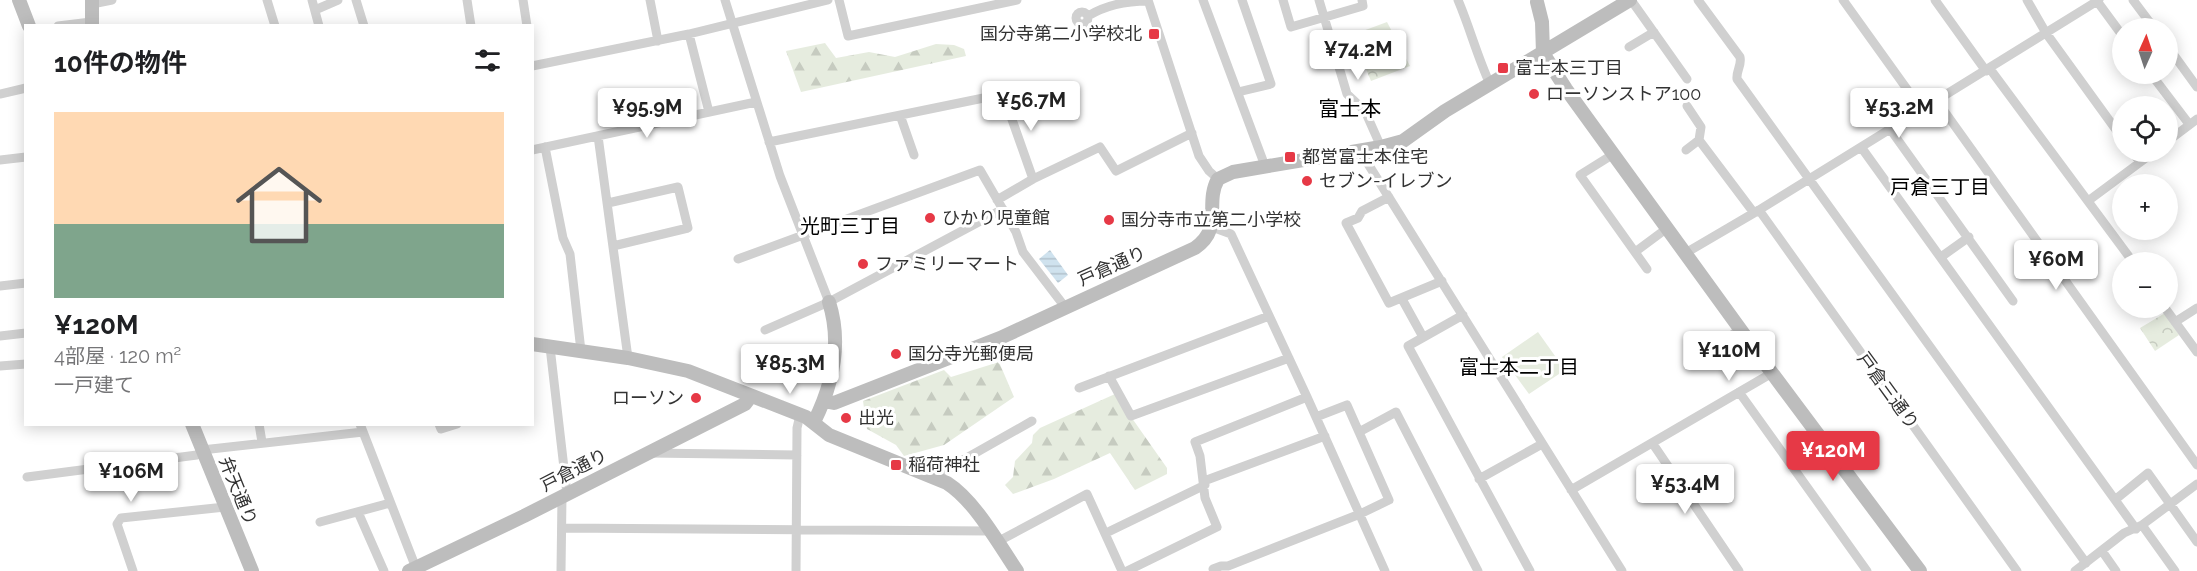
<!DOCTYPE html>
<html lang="ja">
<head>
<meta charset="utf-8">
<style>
  body { margin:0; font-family:Raleway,"Noto Sans JP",sans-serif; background:#f2f2f2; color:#202124; height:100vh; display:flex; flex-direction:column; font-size:22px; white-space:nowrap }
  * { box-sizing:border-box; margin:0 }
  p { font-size:20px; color:#757577 }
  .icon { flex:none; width:33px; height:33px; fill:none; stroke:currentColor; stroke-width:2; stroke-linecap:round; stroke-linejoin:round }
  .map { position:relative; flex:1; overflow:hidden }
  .panel { position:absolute; left:24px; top:24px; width:510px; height:402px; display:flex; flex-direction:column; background:#fff; border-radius:0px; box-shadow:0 3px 15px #0003 }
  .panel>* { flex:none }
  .needle { width:39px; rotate:3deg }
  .buttons { position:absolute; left:2112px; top:18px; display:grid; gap:12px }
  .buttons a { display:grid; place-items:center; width:66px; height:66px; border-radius:50%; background:#fff; box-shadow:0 3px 15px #0003; font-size:30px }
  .price { position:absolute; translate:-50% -51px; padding:0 14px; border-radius:6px; background:#fff; color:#222; font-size:20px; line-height:39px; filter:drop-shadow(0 2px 3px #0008) }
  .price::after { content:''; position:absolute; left:50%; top:36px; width:18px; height:14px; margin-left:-9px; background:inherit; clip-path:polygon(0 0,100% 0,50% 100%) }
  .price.selected { background:#e63946; color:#fff }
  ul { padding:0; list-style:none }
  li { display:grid; align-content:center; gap:12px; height:318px; padding:0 30px }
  li span { display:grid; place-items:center; height:186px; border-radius:0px; color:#555 }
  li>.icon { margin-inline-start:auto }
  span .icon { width:108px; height:108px; fill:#fffc; stroke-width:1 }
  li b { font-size:26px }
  h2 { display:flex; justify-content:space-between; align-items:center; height:72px; padding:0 30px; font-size:26px }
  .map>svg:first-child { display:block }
  .forest { fill:url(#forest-firs) }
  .park { fill:url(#park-crowns) }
  .pitch { fill:#e6ecdf }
  .water { fill:url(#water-rules) }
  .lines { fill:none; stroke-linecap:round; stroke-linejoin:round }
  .street { stroke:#d0d0d0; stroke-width:9 }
  .secondary { stroke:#bdbdbd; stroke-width:14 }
  .poi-dot { fill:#e63946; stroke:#fff; stroke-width:2 }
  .labels { text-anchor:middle; stroke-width:6; stroke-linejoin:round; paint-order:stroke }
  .poi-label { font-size:18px; fill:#333; stroke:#fff; text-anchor:start }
  .street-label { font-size:18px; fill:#333; stroke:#fff }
  .neighbourhood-label { font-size:20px; fill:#000; stroke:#fff }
  .quarter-label { font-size:21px; fill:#000; stroke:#fff }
</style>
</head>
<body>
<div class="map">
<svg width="2197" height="571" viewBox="0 0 2197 571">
  <defs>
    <pattern id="forest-firs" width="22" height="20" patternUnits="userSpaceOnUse" patternTransform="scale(1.5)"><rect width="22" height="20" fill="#e6ecdf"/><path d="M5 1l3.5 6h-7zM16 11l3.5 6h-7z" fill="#c6cbc0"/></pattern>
    <pattern id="park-crowns" width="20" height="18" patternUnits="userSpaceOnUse" patternTransform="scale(1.5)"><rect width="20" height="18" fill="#e6ecdf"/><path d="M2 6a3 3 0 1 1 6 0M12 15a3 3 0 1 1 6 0" fill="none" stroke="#c6cbc0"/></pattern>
    <pattern id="water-rules" width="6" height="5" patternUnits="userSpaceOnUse" patternTransform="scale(1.5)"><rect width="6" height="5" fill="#cfe2ee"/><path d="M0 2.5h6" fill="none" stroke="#b2c2cd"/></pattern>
  </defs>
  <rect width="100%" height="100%" fill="#fff"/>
  <path class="forest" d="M825 43 836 58 869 52 895 57 936 44 954 45 964 49 966 56 801 92 786 51Z
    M999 362 1014 397 944 445 904 456 896 445 867 429 863 401 944 370 951 377Z
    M1115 394 1167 468V474L1135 490 1110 453 1054 479 1013 494 1005 485 1013 477 1015 461 1032 443 1033 435 1040 428Z"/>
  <path class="park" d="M1387 22 1410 66 1371 81 1352 35Z
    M2165 313 2179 335 2155 351 2140 328Z"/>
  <path class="pitch" d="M1538 332 1565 370 1529 394 1502 357Z"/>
  <path class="water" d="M1050 250 1068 275 1058 283 1039 259Z"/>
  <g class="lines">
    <path class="street" d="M267 0 275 26
      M312 0 319 26
      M356 0 364 26
      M467 0 471 26
      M523 0 527 26
      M650 0 658 41
      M725 0 780 176 829 302
      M839 0 848 36 1017 0
      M1148 0 1199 156 1209 171 1218 179
      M1203 0 1265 166
      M1283 0 1291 27 1363 6 1362 0
      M1319 0 1347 94 1365 111 1381 147
      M1458 0C1470 28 1477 56 1490 84
      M1631 0 1687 79
      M1698 0 1740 57C1742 65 1736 71 1737 79L2086 563
      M1843 0 1922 110
      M1935 0 1986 71
      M2027 0 2046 33 2122 138
      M2133 0 2154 28
      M2097 1 2122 35
      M92 4 112 0
      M315 10 338 0
      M1076 18a6 6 0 1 1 12 0a6 6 0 1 1-12 0Z
      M1088 16C1106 5 1127 1 1148 1
      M58 26 91 22
      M689 34 709 112
      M1629 47 1654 32
      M2168 47 2197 87
      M532 66 689 34 828 0
      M1990 69 2133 262
      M2151 74 2189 124
      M1238 92 1271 84 1242 0
      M0 94 26 88
      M1937 101 2197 465
      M1687 106 1701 127 1699 140 1754 213
      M900 115 914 155
      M1890 129 2013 301
      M598 136 628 358
      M2168 141 2197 119
      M769 142 1003 94 1033 179
      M545 147 563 238 570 254 581 351
      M1861 147 2136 529
      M532 150 756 102
      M1686 150 1699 140
      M1360 151 1622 571
      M2132 152 2140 162
      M1612 155 1580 175 1647 269
      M0 160 26 157
      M1389 197 1362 211 1358 218 1346 223 1389 303 1442 281
      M997 200 1033 179 1100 147 1116 171 1192 133
      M2088 201 2154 152
      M608 203 678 187 688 228 613 246
      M1759 210 2017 571
      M1212 227 1231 234 1307 397 1385 571
      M1635 252 1666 229
      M1684 254 1759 210 2099 0
      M1941 257 1969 237
      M738 259 980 170 1016 232 1023 252 1065 307
      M0 286 26 283
      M1402 299 1423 337
      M2165 308 2197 352
      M1463 315 1408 346 1530 571
      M2175 322 2197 308
      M765 330 829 302 1003 209
      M0 336 26 333
      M550 347 567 494
      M1694 363 1740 329
      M0 366 26 364
      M1109 376 1131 416 1289 358
      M1079 388 1269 316
      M1739 392 1867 571
      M259 424 262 442
      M360 424 416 568
      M439 424 441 429 457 424
      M1359 432 1396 412 1478 571
      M1653 444 1739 571
      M649 453 797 455
      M27 477 197 455 202 450 363 432
      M933 477 1032 421
      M1479 479 1542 444
      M1204 481 1325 436
      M1571 490 1772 373
      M2116 499 2148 473 2197 542
      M358 512 384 571
      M320 522 390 503
      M2142 525 2175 571
      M562 528 989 531
      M1106 533 1205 485
      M997 542 1087 494 1122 571
      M2102 551 2116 571
      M1213 569 1221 566H1228L1360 514 1389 500 1347 405 1316 417
      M133 571 117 524 121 518 225 507
      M561 571 562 496
      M796 571 797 428 800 415
      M1127 571 1217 527 1205 498 1200 456 1195 442 1307 397
      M2075 571 2124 533 2142 525 2197 484"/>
    <path class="secondary" d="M19 0 29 26
      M1537 2 1542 22 1543 53 1566 89 1772 373 1920 571
      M92 26V0
      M532 344 628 358 688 371 806 417 829 435 947 483C975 501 998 543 1017 571
      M824 401 834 403 1000 338 1195 248C1224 228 1204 204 1218 179L1233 172 1381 147 1403 141 1445 111 1630 0
      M814 422C833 384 842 343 829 302
      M192 424 252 571
      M409 571 524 516 745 404 751 396"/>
  </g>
  <g class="poi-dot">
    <rect x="1148" y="28" width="12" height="12" rx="3"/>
    <rect x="1497" y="62" width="12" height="12" rx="3"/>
    <circle cx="1534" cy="94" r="6"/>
    <rect x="1284" y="151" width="12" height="12" rx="3"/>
    <circle cx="1307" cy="181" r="6"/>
    <circle cx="930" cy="218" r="6"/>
    <circle cx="1109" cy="220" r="6"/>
    <circle cx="863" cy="264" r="6"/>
    <circle cx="896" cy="354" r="6"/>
    <circle cx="696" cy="398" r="6"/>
    <circle cx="846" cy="418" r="6"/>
    <rect x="890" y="459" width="12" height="12" rx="3"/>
  </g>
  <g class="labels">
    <g class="poi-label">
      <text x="1142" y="40" text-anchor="end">国分寺第二小学校北</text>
      <text x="1515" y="74">富士本三丁目</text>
      <text x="1546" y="100">ローソンストア100</text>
      <text x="1302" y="163">都営富士本住宅</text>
      <text x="1319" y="187">セブン-イレブン</text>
      <text x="942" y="224">ひかり児童館</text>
      <text x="1121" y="226">国分寺市立第二小学校</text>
      <text x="875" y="270">ファミリーマート</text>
      <text x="908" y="360">国分寺光郵便局</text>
      <text x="684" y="404" text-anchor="end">ローソン</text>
      <text x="858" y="424">出光</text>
      <text x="908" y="471">稲荷神社</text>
    </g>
    <g class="street-label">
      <text transform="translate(1112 266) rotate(-24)" y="6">戸倉通り</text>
      <text transform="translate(1888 391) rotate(54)" y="6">戸倉三通り</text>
      <text transform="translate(574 470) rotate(-27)" y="6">戸倉通り</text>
      <text transform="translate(238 491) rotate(68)" y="6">弁天通り</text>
    </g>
    <g class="neighbourhood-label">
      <text x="1940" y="194">戸倉三丁目</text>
      <text x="850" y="233">光町三丁目</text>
      <text x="1519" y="374">富士本二丁目</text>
    </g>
    <g class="quarter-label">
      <text x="1350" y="116">富士本</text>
    </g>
  </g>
</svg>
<div class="buttons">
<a><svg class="needle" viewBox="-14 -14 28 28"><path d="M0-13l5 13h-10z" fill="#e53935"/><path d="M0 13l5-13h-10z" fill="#757577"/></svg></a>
<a><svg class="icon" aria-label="locate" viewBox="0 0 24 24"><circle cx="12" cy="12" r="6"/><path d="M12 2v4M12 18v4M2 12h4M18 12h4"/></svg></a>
<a>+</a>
<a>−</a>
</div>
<b class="price" style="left:1358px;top:81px">¥74.2M</b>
<b class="price" style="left:1031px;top:132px">¥56.7M</b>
<b class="price" style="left:647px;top:139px">¥95.9M</b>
<b class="price" style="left:1899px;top:139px">¥53.2M</b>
<b class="price" style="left:2056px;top:291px">¥60M</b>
<b class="price" style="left:1729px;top:382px">¥110M</b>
<b class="price" style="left:790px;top:395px">¥85.3M</b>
<b class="price selected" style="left:1833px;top:482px">¥120M</b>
<b class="price" style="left:131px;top:503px">¥106M</b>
<b class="price" style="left:1685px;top:515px">¥53.4M</b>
<section class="panel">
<h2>10件の物件<svg class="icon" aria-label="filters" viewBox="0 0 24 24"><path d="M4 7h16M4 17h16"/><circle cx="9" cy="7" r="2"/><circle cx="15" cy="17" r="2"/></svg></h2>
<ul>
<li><span style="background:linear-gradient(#ffd9b3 60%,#7fa58c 0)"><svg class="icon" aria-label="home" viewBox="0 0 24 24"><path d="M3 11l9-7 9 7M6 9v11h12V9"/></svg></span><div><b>¥120M</b><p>4部屋 · 120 m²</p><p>一戸建て</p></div></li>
</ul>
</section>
</div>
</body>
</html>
